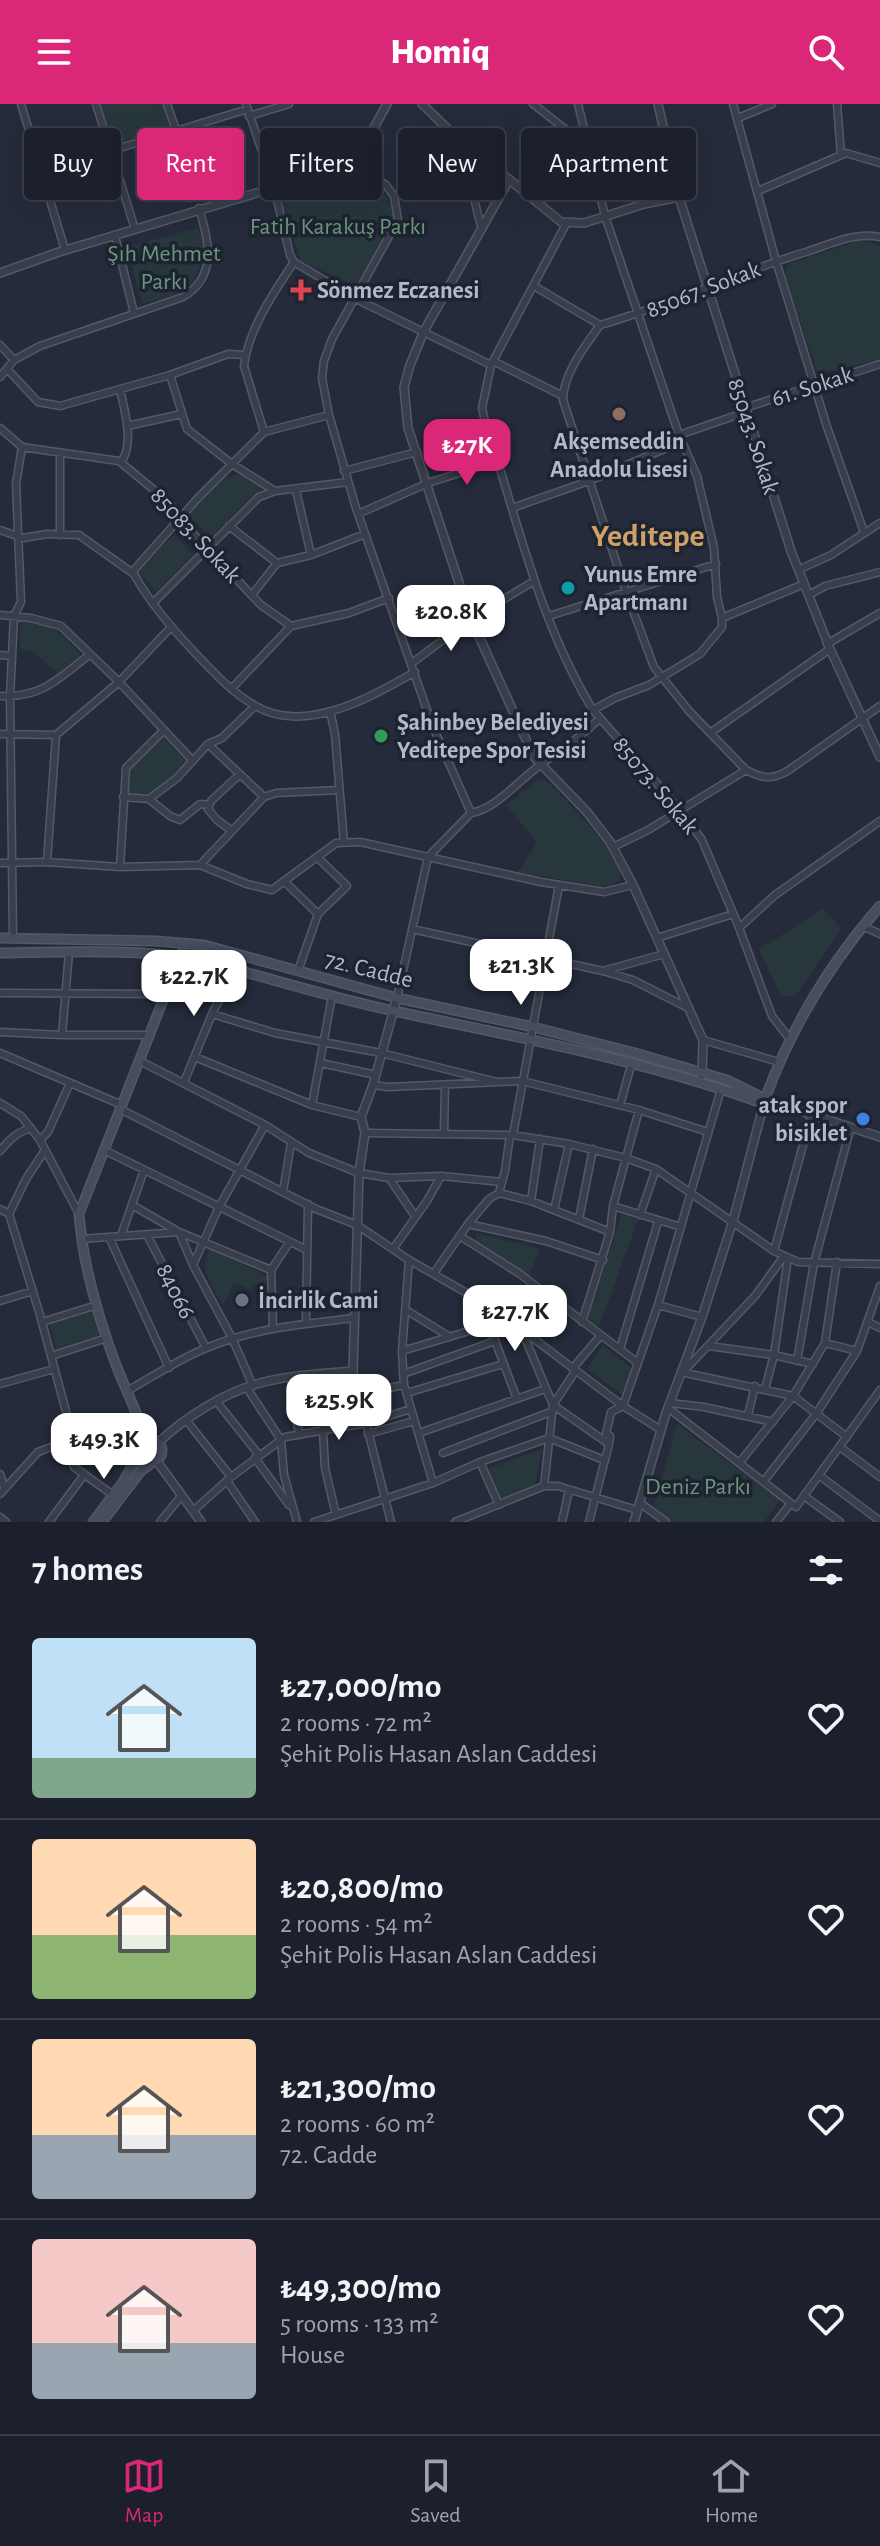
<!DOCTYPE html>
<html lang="en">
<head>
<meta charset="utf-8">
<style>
  body { margin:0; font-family:"Alegreya Sans",sans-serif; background:#252834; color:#f1f3f6; height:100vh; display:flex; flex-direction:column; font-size:30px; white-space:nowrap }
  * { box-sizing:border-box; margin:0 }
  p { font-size:26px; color:#a0a3a9 }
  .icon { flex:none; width:44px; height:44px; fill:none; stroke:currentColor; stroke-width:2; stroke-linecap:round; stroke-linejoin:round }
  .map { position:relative; height:1418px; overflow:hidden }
  .side { display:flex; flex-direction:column; background:#1c202c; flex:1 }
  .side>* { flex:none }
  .banner { position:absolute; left:24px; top:24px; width:832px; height:72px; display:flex; gap:16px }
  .price { position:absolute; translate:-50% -68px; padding:0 18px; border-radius:16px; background:#fff; color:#222; font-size:26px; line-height:52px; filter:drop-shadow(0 2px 4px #0008) }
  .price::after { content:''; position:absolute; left:50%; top:48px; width:24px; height:18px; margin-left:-12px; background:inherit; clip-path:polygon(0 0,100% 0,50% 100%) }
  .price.active { background:#db2777; color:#fff }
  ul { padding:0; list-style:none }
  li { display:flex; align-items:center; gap:24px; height:200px; padding:0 32px }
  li+li { border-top:2px solid #3a3e48 }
  li span { display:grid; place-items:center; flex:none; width:224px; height:160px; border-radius:8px; color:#555 }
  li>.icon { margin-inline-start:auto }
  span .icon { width:96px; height:96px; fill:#fffc; stroke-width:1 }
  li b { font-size:34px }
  h2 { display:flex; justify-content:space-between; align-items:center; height:96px; padding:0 32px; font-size:34px }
  .tag { padding:0 28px; border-radius:8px; background:#1c202c; box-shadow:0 8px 32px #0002,0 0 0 2px #3a3e48; font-size:28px; line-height:72px }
  .tag.active { background:#db2777; color:#fff }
  header { display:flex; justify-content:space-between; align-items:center; height:104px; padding:0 32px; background:#db2777; color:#fff; font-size:36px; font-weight:800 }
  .menu { display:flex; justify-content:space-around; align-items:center; height:112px; border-top:2px solid #3a3e48; background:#1c202c; font-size:22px; color:#a0a3a9 }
  .menu a { display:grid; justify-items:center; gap:4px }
  .menu .active { color:#db2777 }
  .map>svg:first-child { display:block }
  .green { fill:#27373c }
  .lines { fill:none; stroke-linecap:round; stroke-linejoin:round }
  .minor-casing { stroke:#535966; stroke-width:9 }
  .tertiary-casing { stroke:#535966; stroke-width:10 }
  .secondary-casing { stroke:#535966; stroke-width:11 }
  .minor { stroke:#383e4b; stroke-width:6 }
  .tertiary { stroke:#383e4b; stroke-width:7 }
  .secondary { stroke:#474c5e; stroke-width:8 }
  .health-dot { fill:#e0444e; stroke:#1d2330; stroke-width:3 }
  .education-dot { fill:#8d6e63; stroke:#1d2330; stroke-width:3 }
  .culture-dot { fill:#0f9aa8; stroke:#1d2330; stroke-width:3 }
  .leisure-dot { fill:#2e9e5b; stroke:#1d2330; stroke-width:3 }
  .shop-dot { fill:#3f7fe0; stroke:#1d2330; stroke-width:3 }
  .worship-dot { fill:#6b7280; stroke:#1d2330; stroke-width:3 }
  .labels { text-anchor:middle; stroke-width:7; stroke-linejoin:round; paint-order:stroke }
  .park-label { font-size:24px; fill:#6c967c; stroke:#1d2330 }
  .street-label { font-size:24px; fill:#b4b9c7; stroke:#1d2330 }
  .poi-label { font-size:24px; font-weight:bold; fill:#b4b9c7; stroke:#1d2330; text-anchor:start }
  .district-label { font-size:32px; font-weight:bold; fill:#cea168; stroke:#1d2330 }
</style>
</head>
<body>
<header><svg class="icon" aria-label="menu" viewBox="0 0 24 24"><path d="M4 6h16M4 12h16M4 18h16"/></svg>Homiq<svg class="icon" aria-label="search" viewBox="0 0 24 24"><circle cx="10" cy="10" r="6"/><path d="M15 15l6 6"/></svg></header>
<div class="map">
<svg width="880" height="1418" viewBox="0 0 880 1418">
  <rect width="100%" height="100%" fill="#252b3b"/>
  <path class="green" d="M101 0H164L173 24 113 41Z
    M344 73C369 77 387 83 394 110L357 183 301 157 283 101 292 88Z
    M198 124C207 143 202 170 186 184 176 193 154 196 142 200L127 143Z
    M861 136 880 141V255L818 270 784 171 788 160Z
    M240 370 264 386 250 395 212 433H209L190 413V409L224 375Z
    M174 431 195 452 157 488 137 467Z
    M20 517C52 516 61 529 81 551L58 570 34 548 20 546Z
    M162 633 188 659C170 678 155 703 127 687L128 667Z
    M539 675 545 676 555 685C571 703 625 752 620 776L609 782H598L518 768 537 738 506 701Z
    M823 805 841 824 796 891 787 893 780 890 759 845Z
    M622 1109 638 1116 599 1222 587 1217Z
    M477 1129 540 1145 529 1173 474 1138Z
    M210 1145 266 1171 268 1174 262 1186 255 1181 251 1186 234 1179 223 1201C212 1182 197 1166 210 1145Z
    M93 1207 99 1230 97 1234 57 1247 49 1220Z
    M603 1241 633 1265 622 1291 587 1265Z
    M346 1276 356 1315 328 1324 320 1278Z
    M677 1320 780 1396 764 1418H672L653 1405Z
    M542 1345 535 1381 501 1396 487 1365Z"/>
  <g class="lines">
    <defs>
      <path id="minor" d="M21 0 65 146
        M96 0 135 125
        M167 0 177 29
        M246 0 274 83 290 151 294 158 356 195 491 261
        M533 0 587 42
        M578 0 605 112 679 331 697 372 714 444 717 493 722 514V523L700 550 649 581 615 594 593 606
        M733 0 776 157 827 323 864 428
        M837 0 841 51
        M249 12 289 0
        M738 14 772 0
        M471 44C468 72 474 98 482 125
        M110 47 248 5
        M354 60 357 64 386 81 394 92 398 116 332 235 324 257 322 274 329 311 356 404 433 623 471 709C496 705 519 676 539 662 560 646 582 633 600 614
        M758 87 846 49 880 59
        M566 120 491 261 482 304 485 317C517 414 539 518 593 606L681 707 702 736 738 821 772 912 789 934
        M115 132 134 209
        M534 182 600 221C671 201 738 168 809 147 833 139 855 128 880 133
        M600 221C585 242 563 270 563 296L626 488 654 563 689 607 746 666C763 675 773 676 789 666L880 602
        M0 241 14 256
        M493 257 563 292
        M8 266 38 298 60 302 170 271 228 250 245 251
        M170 271 187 325 232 360 275 387
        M0 273 14 256 40 242 183 193C218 172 209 137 199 104
        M120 285C124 305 135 340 121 358
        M745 304 880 260
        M329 311 264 328 198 394 133 467 134 470C150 500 175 528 198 552 215 570 233 589 254 601 304 632 371 593 415 568
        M127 322 182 310
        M0 324 22 343 119 357 171 400 180 416 261 501 291 522 349 509 389 494
        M264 328 244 262C248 226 274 188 294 158
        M344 367 417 348
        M296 386 311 451
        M512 404 589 377 669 343 679 331 746 308
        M358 410 428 379 497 357
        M229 422 277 459 311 451 365 430
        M0 426 23 434 47 430 79 431 134 470
        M60 431V349
        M800 465 831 451 880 419
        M252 491 277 459
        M809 491 825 482 880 468
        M154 498 259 393 275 387 348 378
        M0 511 31 514 61 522 119 578 193 657
        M549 512 716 460
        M722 514 804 480
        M827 540 880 509
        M0 551 12 552
        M412 559 471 515 534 477
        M232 584 291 522
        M0 592C42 594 58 575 89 551
        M330 607 335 630 344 739
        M710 629 830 545
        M0 630 56 631
        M208 640 264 693
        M123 693 149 695 177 674 208 640 222 634 255 602
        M149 695 170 712 180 716 200 700 209 701
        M232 727 217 716 208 705 211 697 239 671
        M613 743 648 726 746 666
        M317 753 347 782 318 810
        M47 758 56 631 119 578 171 523
        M0 759 47 758 120 763 200 761 247 780 272 786 336 739 360 738 541 778 604 788 633 781
        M200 761 264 693 276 689 339 686
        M120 763 126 664 163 627
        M284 777 318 810 298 867
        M862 822 880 830
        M739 824 775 791 880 717
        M412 825 603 867 664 850
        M13 834 10 592 14 512 21 498 16 380 22 343
        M657 834 733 810
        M603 867 633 876 688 904
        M0 889 165 890
        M397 894 428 753 471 709
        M212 910 275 929 381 949 497 978
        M0 928 62 931H150
        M62 931 69 848
        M703 936 779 958
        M0 949 122 1001
        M195 953 312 1001 361 1013
        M140 957 265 1021 309 1049 359 1069 389 1074 441 1072 502 1078
        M321 959 376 971
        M184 978 212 910 235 865
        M373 981 388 983 522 977 639 1006 708 1028
        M0 999 21 1012 40 1036 79 1110
        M312 1001 332 892
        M620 1001 632 958
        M120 1005 316 1105 357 1121 409 1156 493 1204 623 1302 661 1326
        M365 1029 513 1031 569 1040 626 1054 656 1065 774 1147 798 1158 880 1160
        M444 1029 445 981
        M513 1031 559 781
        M40 1036 48 1028 70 979
        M104 1046 307 1146
        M0 1047C9 1036 17 1028 31 1024
        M389 1074 415 1112
        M283 1088 291 1039
        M499 1089 531 1097 610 1128
        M531 1097 540 1035
        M132 1101 179 1128 271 1166
        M613 1102 681 1123
        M0 1105 9 1110 40 1211 74 1337
        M554 1106 569 1040
        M9 1110 26 1075 45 1046
        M640 1111 656 1065
        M579 1115 593 1045
        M468 1120 546 1137 603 1156
        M179 1128 193 1161
        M147 1131 206 1244
        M121 1132 144 1066
        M460 1132 520 1170 638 1259
        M109 1133 169 1264
        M81 1135 179 1128
        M393 1145 427 1097 441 1072
        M774 1147 811 1012
        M409 1156 402 1247 489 1221
        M434 1169 468 1120 489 1095 499 1089 505 1067 510 1031
        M545 1190 520 1222 553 1301 609 1340
        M0 1197 33 1187
        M658 1201 702 1213
        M493 1204 489 1221 517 1295
        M406 1206 450 1233
        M42 1218 97 1201
        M582 1218 610 1128 613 1102 639 1006
        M868 1218 880 1224
        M306 1219 308 1100
        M273 1223 271 1166 289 1139
        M825 1239 857 1247
        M709 1242 774 1251 813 1260
        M620 1245 658 1118
        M402 1247 404 1281 433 1379
        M51 1252 107 1234
        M797 1257 814 1159 850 1026
        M573 1264 601 1231
        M353 1267 391 1418
        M681 1268 793 1292 847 1333
        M683 1268 755 1192 784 1152
        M403 1270 495 1237
        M314 1271 323 1327 325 1364 336 1411
        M291 1274 299 1331
        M0 1280 54 1265
        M253 1282 232 1234 193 1161 219 1103 265 1021
        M247 1284 281 1336 284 1371 297 1418
        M765 1285 774 1251 788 1154
        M127 1287C154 1272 180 1254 209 1243 255 1224 304 1220 354 1214
        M407 1289 503 1260
        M359 1290 404 1281
        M217 1298 259 1351
        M670 1299 704 1303 773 1318
        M668 1304 796 1403 880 1286
        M748 1311 755 1282
        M186 1316 231 1373
        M419 1329 545 1285
        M368 1330 414 1317
        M67 1337 74 1363 113 1391
        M840 1343 880 1373
        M443 1349 553 1307
        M255 1354 289 1401
        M480 1358 499 1401
        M740 1358 793 1292 825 1239 837 1158
        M0 1370 4 1384
        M820 1372 880 1417
        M227 1377 255 1418
        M764 1377 816 1310 857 1247 880 1182
        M544 1382 553 1301 576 1266
        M0 1390 38 1348 67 1337 141 1321
        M804 1392 840 1418
        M640 1399 666 1418
        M193 1407 231 1373 285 1333 366 1319 411 1305
        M0 1413 6 1418
        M49 1418 84 1371
        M160 1418 182 1391
        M314 1418 433 1379 480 1358 549 1334 604 1356
        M455 1418 544 1382H558L637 1406
        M562 1418 569 1386
        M589 1418 609 1340 610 1332 606 1330 611 1308 623 1302 658 1201 721 985
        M776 1418 791 1399"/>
      <path id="tertiary" d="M422 0 449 26 561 118 584 119 644 100 679 93
        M658 0 679 93 791 447 830 545 880 653
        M509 76 424 227 410 261 404 283 408 324 471 515 534 653 587 708 610 738 633 781 703 936 702 971
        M0 169 59 148 354 60 387 0
        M158 1339C184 1314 225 1288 260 1279 289 1271 322 1270 353 1267L359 1069 365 1029 361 1013 373 981 397 894
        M156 1356 201 1418
        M634 1418 666 1309 702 1213 733 1117 765 995 880 1033"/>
      <path id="secondary" d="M0 834 156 837 204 841 397 894 533 923 635 949 727 976 765 995
        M0 849C66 848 134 845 199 855 264 873 328 893 394 907 516 933 638 955 756 997L765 995
        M765 995C791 924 830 859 880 802
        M140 1347a11 11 0 1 1 22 0a11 11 0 1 1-22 0Z
        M145 1337C139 1310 126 1287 116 1261 98 1213 83 1161 79 1110L182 848
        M93 1418 123 1378 140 1348
        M102 1418 141 1367 153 1358"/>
    </defs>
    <use href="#minor" class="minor-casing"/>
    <use href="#tertiary" class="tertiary-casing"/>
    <use href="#secondary" class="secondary-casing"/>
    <use href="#minor" class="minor"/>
    <use href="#tertiary" class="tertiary"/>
    <use href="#secondary" class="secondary"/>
  </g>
  <path class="health-dot" d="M297 174h8v8h8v8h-8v8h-8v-8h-8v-8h8z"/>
  <circle class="education-dot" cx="619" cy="310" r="8"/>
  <circle class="culture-dot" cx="568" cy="484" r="8"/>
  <circle class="leisure-dot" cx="381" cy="632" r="8"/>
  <circle class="shop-dot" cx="863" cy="1015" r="8"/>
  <circle class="worship-dot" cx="242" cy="1196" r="8"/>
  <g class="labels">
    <g class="park-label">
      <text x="338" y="130">Fatih Karakuş Parkı</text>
      <text x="164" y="157">Şıh Mehmet<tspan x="164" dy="28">Parkı</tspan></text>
      <text x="698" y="1390">Deniz Parkı</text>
    </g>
    <g class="street-label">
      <text transform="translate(703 185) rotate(-21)" y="8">85067. Sokak</text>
      <text transform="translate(812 282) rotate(-18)" y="8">61. Sokak</text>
      <text transform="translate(754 332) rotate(72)" y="8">85043. Sokak</text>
      <text transform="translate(196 431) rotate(47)" y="8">85083. Sokak</text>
      <text transform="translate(656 681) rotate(50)" y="8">85073. Sokak</text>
      <text transform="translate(369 865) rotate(14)" y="8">72. Cadde</text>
      <text transform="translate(176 1187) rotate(63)" y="8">84066</text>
    </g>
    <g class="poi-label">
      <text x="317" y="194">Sönmez Eczanesi</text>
      <text x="619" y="345" text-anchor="middle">Akşemseddin<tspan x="619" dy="28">Anadolu Lisesi</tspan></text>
      <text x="584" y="478">Yunus Emre<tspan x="584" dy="28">Apartmanı</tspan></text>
      <text x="397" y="626">Şahinbey Belediyesi<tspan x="397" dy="28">Yeditepe Spor Tesisi</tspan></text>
      <text x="847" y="1009" text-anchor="end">atak spor<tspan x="847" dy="28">bisiklet</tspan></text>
      <text x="258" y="1204">İncirlik Cami</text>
    </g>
    <g class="district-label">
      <text x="648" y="442">Yeditepe</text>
    </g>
  </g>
</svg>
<b class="price active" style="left:467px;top:383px">₺27K</b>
<b class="price" style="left:451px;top:549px">₺20.8K</b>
<b class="price" style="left:521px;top:903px">₺21.3K</b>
<b class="price" style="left:194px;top:914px">₺22.7K</b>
<b class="price" style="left:515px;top:1249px">₺27.7K</b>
<b class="price" style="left:339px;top:1338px">₺25.9K</b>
<b class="price" style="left:104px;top:1377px">₺49.3K</b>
<div class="banner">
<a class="tag">Buy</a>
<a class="tag active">Rent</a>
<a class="tag">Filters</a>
<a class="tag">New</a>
<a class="tag">Apartment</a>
</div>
</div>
<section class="side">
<h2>7 homes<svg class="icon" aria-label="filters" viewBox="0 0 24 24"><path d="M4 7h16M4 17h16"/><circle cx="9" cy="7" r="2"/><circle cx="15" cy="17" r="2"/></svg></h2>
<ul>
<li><span style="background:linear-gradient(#bfe0f5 75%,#7fa58c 0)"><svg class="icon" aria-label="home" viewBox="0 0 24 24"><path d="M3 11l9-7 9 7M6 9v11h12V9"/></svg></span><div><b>₺27,000/mo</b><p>2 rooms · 72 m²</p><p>Şehit Polis Hasan Aslan Caddesi</p></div><svg class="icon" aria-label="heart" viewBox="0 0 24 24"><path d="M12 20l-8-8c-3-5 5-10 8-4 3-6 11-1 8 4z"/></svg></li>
<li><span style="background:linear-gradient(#ffd9b3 60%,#8fb573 0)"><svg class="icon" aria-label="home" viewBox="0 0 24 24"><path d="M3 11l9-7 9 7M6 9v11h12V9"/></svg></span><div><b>₺20,800/mo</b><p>2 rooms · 54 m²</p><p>Şehit Polis Hasan Aslan Caddesi</p></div><svg class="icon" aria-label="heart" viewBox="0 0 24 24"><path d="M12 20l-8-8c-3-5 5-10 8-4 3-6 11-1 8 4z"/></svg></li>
<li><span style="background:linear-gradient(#ffd9b3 60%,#9aa5b1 0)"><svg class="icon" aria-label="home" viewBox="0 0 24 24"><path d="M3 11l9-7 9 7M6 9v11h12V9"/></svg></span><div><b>₺21,300/mo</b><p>2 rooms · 60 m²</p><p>72. Cadde</p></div><svg class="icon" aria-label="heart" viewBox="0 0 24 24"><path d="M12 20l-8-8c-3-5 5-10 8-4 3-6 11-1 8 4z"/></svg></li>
<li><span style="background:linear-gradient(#f6c9c9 65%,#9aa5b1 0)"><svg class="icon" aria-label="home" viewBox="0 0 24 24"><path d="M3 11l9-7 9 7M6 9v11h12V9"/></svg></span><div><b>₺49,300/mo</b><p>5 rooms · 133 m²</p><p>House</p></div><svg class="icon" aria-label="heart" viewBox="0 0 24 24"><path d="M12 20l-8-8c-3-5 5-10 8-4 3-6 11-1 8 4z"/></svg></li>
</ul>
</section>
<nav class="menu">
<a class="active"><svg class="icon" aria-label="map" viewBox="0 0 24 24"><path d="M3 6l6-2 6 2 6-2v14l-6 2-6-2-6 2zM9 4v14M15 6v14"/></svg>Map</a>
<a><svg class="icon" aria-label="saved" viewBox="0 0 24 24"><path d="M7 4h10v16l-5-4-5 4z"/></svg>Saved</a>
<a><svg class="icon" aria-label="home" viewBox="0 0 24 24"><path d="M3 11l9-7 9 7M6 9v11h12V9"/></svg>Home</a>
</nav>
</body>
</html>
